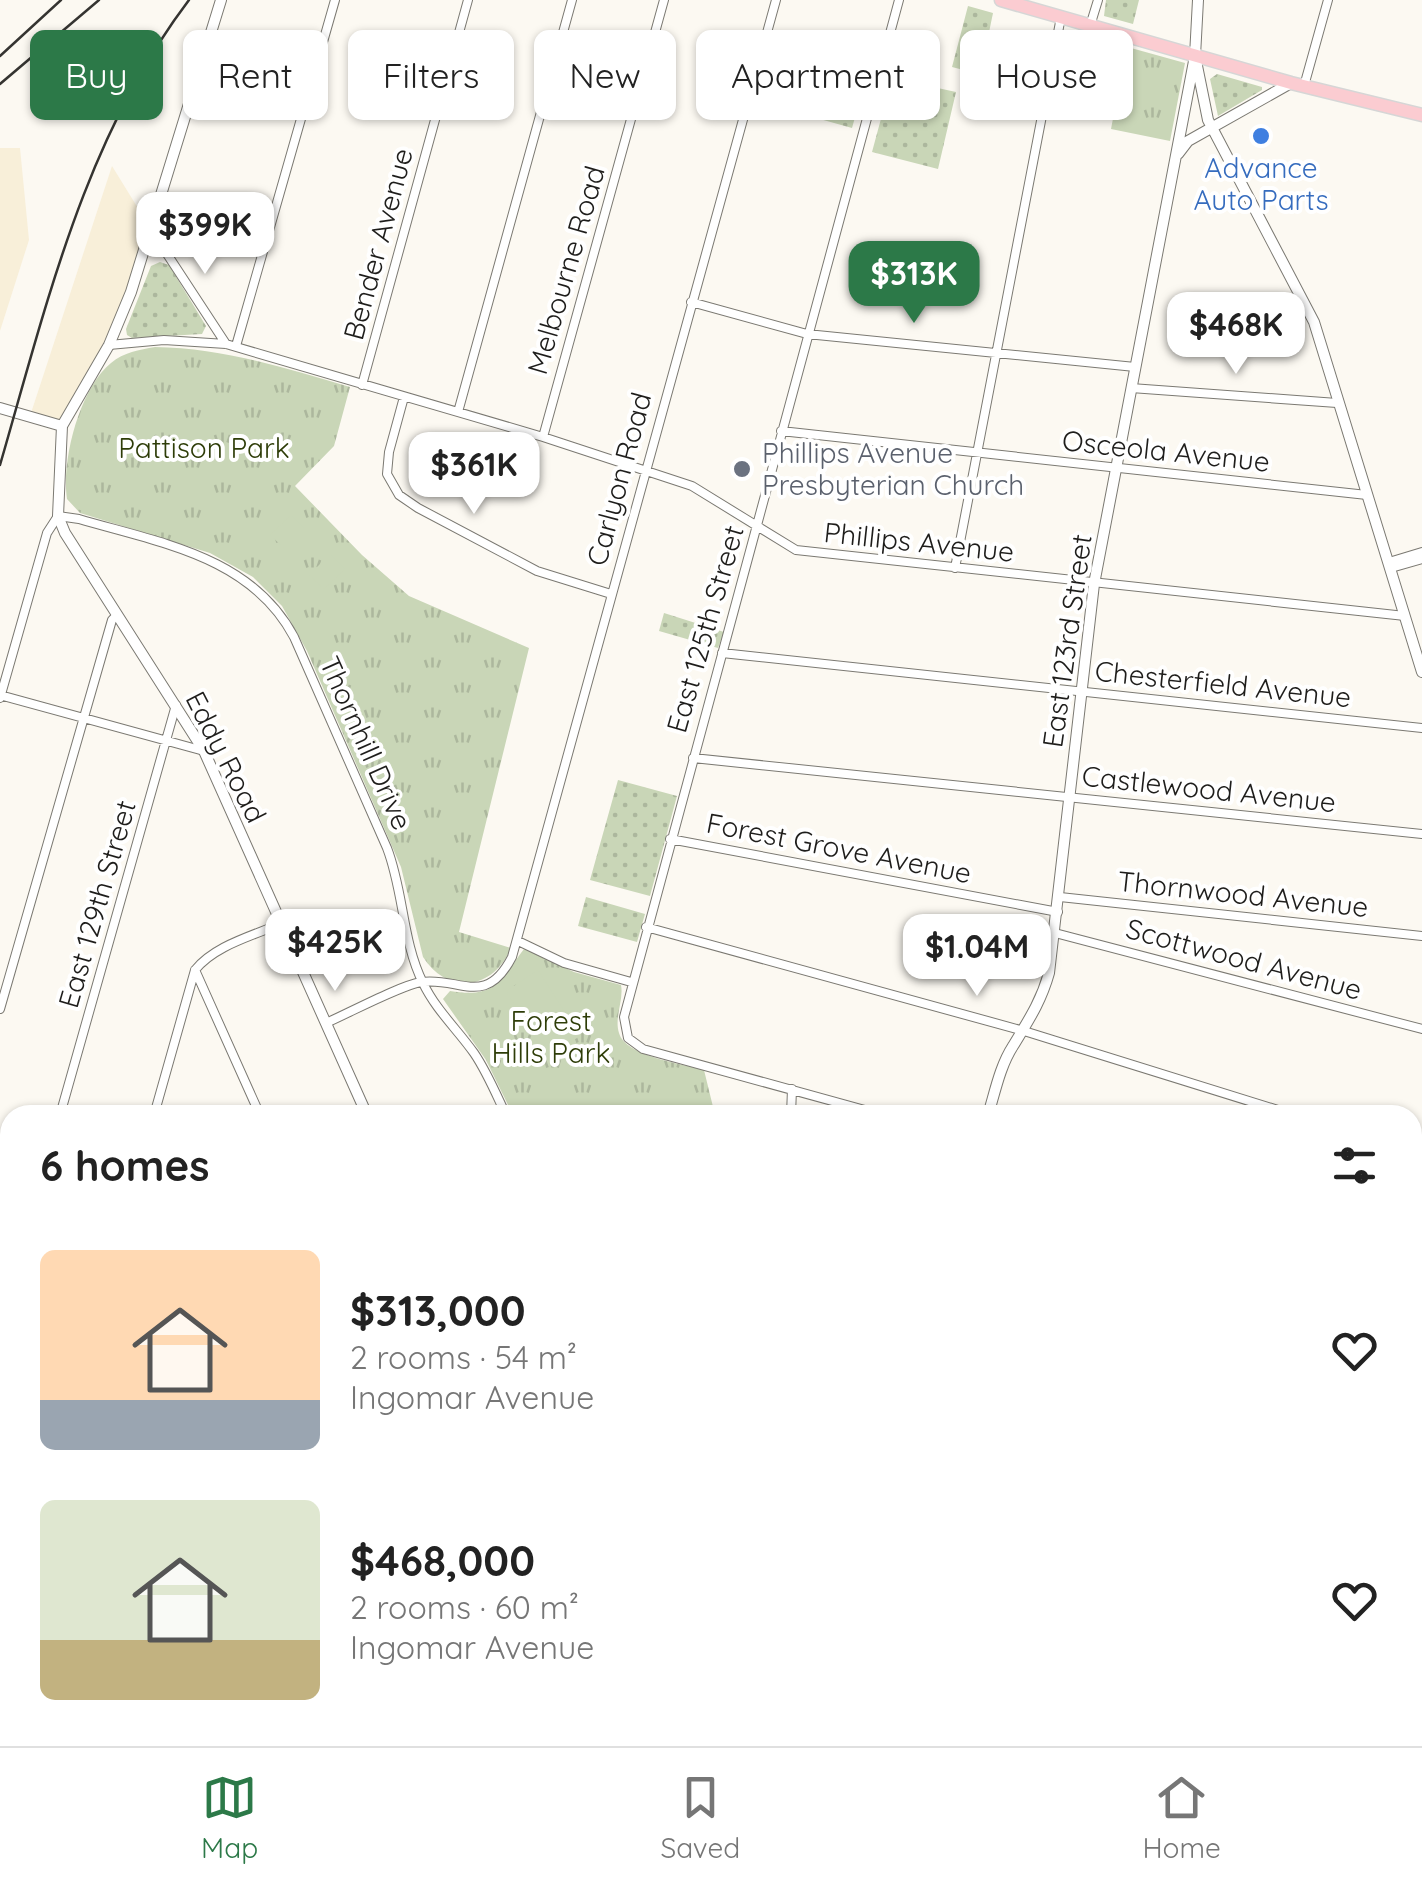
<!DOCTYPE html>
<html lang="en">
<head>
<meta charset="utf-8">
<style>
  body { margin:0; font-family:Quicksand,sans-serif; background:#f2f2f2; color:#222; height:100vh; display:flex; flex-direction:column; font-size:38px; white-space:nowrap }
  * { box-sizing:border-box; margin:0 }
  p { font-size:32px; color:#767676 }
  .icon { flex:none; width:55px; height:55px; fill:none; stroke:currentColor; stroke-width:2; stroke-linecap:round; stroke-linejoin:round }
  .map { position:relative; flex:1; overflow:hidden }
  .side { position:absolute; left:0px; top:1105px; width:1422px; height:642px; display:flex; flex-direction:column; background:#fff; border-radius:30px 30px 0 0; box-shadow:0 2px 8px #0004 }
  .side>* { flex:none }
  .hud { position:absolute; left:30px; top:30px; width:1362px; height:90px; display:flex; gap:20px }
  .price { position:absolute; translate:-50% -85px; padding:0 22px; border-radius:20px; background:#fff; color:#222; font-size:32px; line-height:65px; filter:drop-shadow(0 2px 5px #0008) }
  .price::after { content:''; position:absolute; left:50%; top:60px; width:30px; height:22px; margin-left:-15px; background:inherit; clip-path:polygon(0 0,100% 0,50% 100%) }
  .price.current { background:#2c7948; color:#fff }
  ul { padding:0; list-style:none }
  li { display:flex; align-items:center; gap:30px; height:250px; padding:0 40px }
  li span { display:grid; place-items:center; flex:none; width:280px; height:200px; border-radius:15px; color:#555 }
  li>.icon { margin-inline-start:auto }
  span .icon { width:120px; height:120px; fill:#fffc; stroke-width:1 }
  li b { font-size:42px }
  h2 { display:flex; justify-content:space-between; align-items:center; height:120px; padding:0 40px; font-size:42px }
  .pill { padding:0 35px; border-radius:15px; background:#fff; box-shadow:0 2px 8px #0004; font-size:35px; line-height:90px }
  .pill.current { background:#2c7948; color:#fff }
  .tabs { display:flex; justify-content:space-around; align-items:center; height:140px; border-top:2px solid #e0e0e0; background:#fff; font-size:28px; color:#767676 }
  .tabs a { display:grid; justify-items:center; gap:5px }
  .tabs .current { color:#2c7948 }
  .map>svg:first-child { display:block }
  .industrial { fill:#f8efd9 }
  .education { fill:#fee9ee }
  .grass { fill:url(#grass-dots) }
  .park { fill:url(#park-tufts) }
  .pitch { fill:#c9d6b7 }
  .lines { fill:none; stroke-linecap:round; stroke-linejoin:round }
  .minor-casing { stroke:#7b7972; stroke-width:10 }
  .tertiary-casing { stroke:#7b7972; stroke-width:12 }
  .primary-casing { stroke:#d6d6d6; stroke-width:15 }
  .minor { stroke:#fff; stroke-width:8 }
  .tertiary { stroke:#fff; stroke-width:10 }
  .primary { stroke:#fbccd1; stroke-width:12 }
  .rail { stroke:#353431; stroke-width:2.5 }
  .shop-dot { fill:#3f7fe0; stroke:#fff; stroke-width:4 }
  .worship-dot { fill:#6b7280; stroke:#fff; stroke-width:4 }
  .labels { text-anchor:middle; stroke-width:8; stroke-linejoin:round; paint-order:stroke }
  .shop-label { font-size:28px; fill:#366cbe; stroke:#fff }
  .street-label { font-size:28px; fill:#1e1d1b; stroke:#fff }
  .park-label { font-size:28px; fill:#2e3d08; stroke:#fff }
  .worship-label { font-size:28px; fill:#5b616d; stroke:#fff; text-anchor:start }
</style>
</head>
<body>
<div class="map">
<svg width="1422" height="1746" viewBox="0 0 1422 1746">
  <defs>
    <pattern id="grass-dots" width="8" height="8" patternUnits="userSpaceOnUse" patternTransform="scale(2.5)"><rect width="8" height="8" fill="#c9d6b7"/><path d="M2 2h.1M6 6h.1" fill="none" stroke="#acb79d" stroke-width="1.8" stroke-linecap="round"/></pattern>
    <pattern id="park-tufts" width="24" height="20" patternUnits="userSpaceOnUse" patternTransform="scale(2.5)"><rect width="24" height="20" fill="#c9d6b7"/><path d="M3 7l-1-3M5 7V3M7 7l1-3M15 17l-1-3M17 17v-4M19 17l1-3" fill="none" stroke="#acb79d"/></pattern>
  </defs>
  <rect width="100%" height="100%" fill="#fcf9f2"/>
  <path class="industrial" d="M0 148H20L29 240 0 331Z
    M112 166 152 231 131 292 62 426 30 416Z"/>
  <path class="education" d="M107 1738H238L271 1746H105Z
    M708 1738H996L993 1746H708Z"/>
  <path class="grass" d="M1106 0H1139L1133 24 1104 16Z
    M968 6 993 13 987 42 1018 50 1009 82 952 67Z
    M833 36 874 50 852 128 809 116Z
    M1217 74 1262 87V90L1218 116 1210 79Z
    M892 78 956 92 938 169 872 152Z
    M160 262 169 265 206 326 202 334 132 338 127 335 126 329 151 266Z
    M664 613 724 632 718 648 659 631Z
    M618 780 677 796 650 896 590 880Z
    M586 897 645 914 637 942 578 926Z"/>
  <path class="park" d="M1113 43 1185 63 1170 141 1111 129 1115 108 1100 104Z
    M155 347C224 348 284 368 350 387L334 446 295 486 362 555 409 596 529 648 459 932 511 948C494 989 449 997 423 957L401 867 307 651 282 606 253 577 210 553 80 513 67 499C61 460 80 388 111 363 124 352 139 350 155 347Z
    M524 949 574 972 621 985C624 1000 614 1017 619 1033 625 1056 683 1064 704 1070L715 1115H513L486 1060 443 999 450 991C497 999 501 979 524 949Z"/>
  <path class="pitch" d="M291 515 304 528 284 548 270 535Z
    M330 554 345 569 324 589 309 575Z
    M538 970 580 1036 547 1058 506 991Z
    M708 1738H907V1746H708Z"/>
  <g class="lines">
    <defs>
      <path id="minor" d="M1090 26 1098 0
        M1304 86 1328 0
        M152 231 226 344
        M691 302 807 334 1135 367
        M109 345 164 340 226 344 543 437 692 486 796 550 1405 616
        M236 346 335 0
        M362 385 468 0
        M1131 388 1337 403
        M404 397 389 452 387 474 399 495 418 508 537 571 611 594
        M458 412 572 0
        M781 431 1367 495
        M543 437 664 0
        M1389 562 1422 552
        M955 568 1061 17
        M1391 568 1422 559
        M722 653 1422 728
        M0 695 204 751
        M0 698 47 533 58 516 79 519C160 543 251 556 294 637L387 848C404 892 402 941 423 983 436 1010 457 1029 474 1053 487 1072 496 1094 506 1115
        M693 758 1422 834
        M670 839 1058 912
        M1060 897 1422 936
        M646 927 1024 1031 1294 1115
        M1055 933 1422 1029
        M518 941 564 963 631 982
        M195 970 260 1115
        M0 1009 112 620 117 615
        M326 1023C349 1013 399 986 421 982 459 976 485 1009 512 957L776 0
        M60 1115 176 705
        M154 1115 195 970C215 945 253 936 282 923
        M791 1115 792 1089
        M883 1115 643 1049 628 1038 624 1017 899 0
        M1412 1152 1422 1155
        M1412 1268 1422 1270
        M0 1326 10 1291
        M1412 1368 1422 1371
        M0 1438 10 1440
        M1412 1465 1422 1468
        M0 1542 10 1544
        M1412 1564 1422 1567
        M0 1668 10 1670
        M1412 1696 1422 1698
        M0 1735 10 1700
        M284 1738 318 1746
        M703 1738V1746
        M1133 1738 1163 1746
        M999 1746 1001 1738"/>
      <path id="tertiary" d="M1198 0 1195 56 1208 120 1314 322 1422 672
        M1178 154 1188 141 1291 83
        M0 408 62 426 109 345 131 292 221 0
        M62 426 58 516 65 533 204 751 367 1115
        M988 1115C995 1092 1000 1066 1013 1046 1028 1021 1041 1002 1049 973L1094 584 1195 56
        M583 1738V1746
        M345 1746 347 1738
        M1421 1746 1422 1737"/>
      <path id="primary" d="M1001 0 1291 83 1422 115"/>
    </defs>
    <use href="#minor" class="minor-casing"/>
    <use href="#tertiary" class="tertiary-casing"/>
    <use href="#primary" class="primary-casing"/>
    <use href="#minor" class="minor"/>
    <use href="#tertiary" class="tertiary"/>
    <use href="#primary" class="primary"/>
    <path class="rail" d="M0 56 61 0
      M0 84 99 0
      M0 465C47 303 85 137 189 0"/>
  </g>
  <circle class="shop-dot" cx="1261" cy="136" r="10"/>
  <circle class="worship-dot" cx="742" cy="469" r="10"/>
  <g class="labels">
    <g class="shop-label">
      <text x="1261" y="178">Advance<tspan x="1261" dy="32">Auto Parts</tspan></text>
    </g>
    <g class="street-label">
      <text transform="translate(378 244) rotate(-75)" y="10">Bender Avenue</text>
      <text transform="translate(566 270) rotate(-74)" y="10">Melbourne Road</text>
      <text transform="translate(1166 451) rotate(6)" y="10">Osceola Avenue</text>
      <text transform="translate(619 479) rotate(-75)" y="10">Carlyon Road</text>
      <text transform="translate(919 542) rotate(6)" y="10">Phillips Avenue</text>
      <text transform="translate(705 629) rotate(-74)" y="10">East 125th Street</text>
      <text transform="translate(1067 641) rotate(-82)" y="10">East 123rd Street</text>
      <text transform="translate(1223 684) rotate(6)" y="10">Chesterfield Avenue</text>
      <text transform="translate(366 743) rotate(66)" y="10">Thornhill Drive</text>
      <text transform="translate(226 757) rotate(63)" y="10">Eddy Road</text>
      <text transform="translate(1209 789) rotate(6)" y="10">Castlewood Avenue</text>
      <text transform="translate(839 848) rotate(11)" y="10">Forest Grove Avenue</text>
      <text transform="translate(1243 894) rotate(6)" y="10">Thornwood Avenue</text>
      <text transform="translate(97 904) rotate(-74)" y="10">East 129th Street</text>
      <text transform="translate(1244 959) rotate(15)" y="10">Scottwood Avenue</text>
    </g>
    <g class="park-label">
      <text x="204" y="458">Pattison Park</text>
      <text x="551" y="1031">Forest<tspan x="551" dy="32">Hills Park</tspan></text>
    </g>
    <g class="worship-label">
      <text x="762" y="463">Phillips Avenue<tspan x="762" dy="32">Presbyterian Church</tspan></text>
    </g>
  </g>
</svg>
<b class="price" style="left:205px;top:277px">$399K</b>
<b class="price current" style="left:914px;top:326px">$313K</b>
<b class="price" style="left:1236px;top:377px">$468K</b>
<b class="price" style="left:474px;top:517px">$361K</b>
<b class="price" style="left:335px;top:994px">$425K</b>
<b class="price" style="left:977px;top:999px">$1.04M</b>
<div class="hud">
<a class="pill current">Buy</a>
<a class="pill">Rent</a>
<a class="pill">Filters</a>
<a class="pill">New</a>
<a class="pill">Apartment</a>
<a class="pill">House</a>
</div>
<section class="side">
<h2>6 homes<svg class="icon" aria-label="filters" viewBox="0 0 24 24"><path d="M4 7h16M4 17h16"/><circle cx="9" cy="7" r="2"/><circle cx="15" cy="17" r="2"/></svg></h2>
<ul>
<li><span style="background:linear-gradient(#ffd9b3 75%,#9aa5b1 0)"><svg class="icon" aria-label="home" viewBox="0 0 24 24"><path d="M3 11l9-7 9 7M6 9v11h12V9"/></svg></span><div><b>$313,000</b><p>2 rooms · 54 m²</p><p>Ingomar Avenue</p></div><svg class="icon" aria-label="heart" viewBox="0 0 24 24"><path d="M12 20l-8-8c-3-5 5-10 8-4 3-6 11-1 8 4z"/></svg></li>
<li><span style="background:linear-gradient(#dfe7d0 70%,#c2b280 0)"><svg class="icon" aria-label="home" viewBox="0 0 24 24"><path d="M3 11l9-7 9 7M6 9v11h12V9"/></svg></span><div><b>$468,000</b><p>2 rooms · 60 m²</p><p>Ingomar Avenue</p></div><svg class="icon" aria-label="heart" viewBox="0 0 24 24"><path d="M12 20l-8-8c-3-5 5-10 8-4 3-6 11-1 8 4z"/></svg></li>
</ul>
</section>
</div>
<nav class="tabs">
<a class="current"><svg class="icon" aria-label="map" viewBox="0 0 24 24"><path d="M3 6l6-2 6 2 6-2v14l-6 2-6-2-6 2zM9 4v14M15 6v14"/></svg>Map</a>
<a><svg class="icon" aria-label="saved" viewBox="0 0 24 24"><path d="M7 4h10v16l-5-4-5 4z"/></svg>Saved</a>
<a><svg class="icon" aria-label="home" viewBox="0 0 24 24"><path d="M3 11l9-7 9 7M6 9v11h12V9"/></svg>Home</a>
</nav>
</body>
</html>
